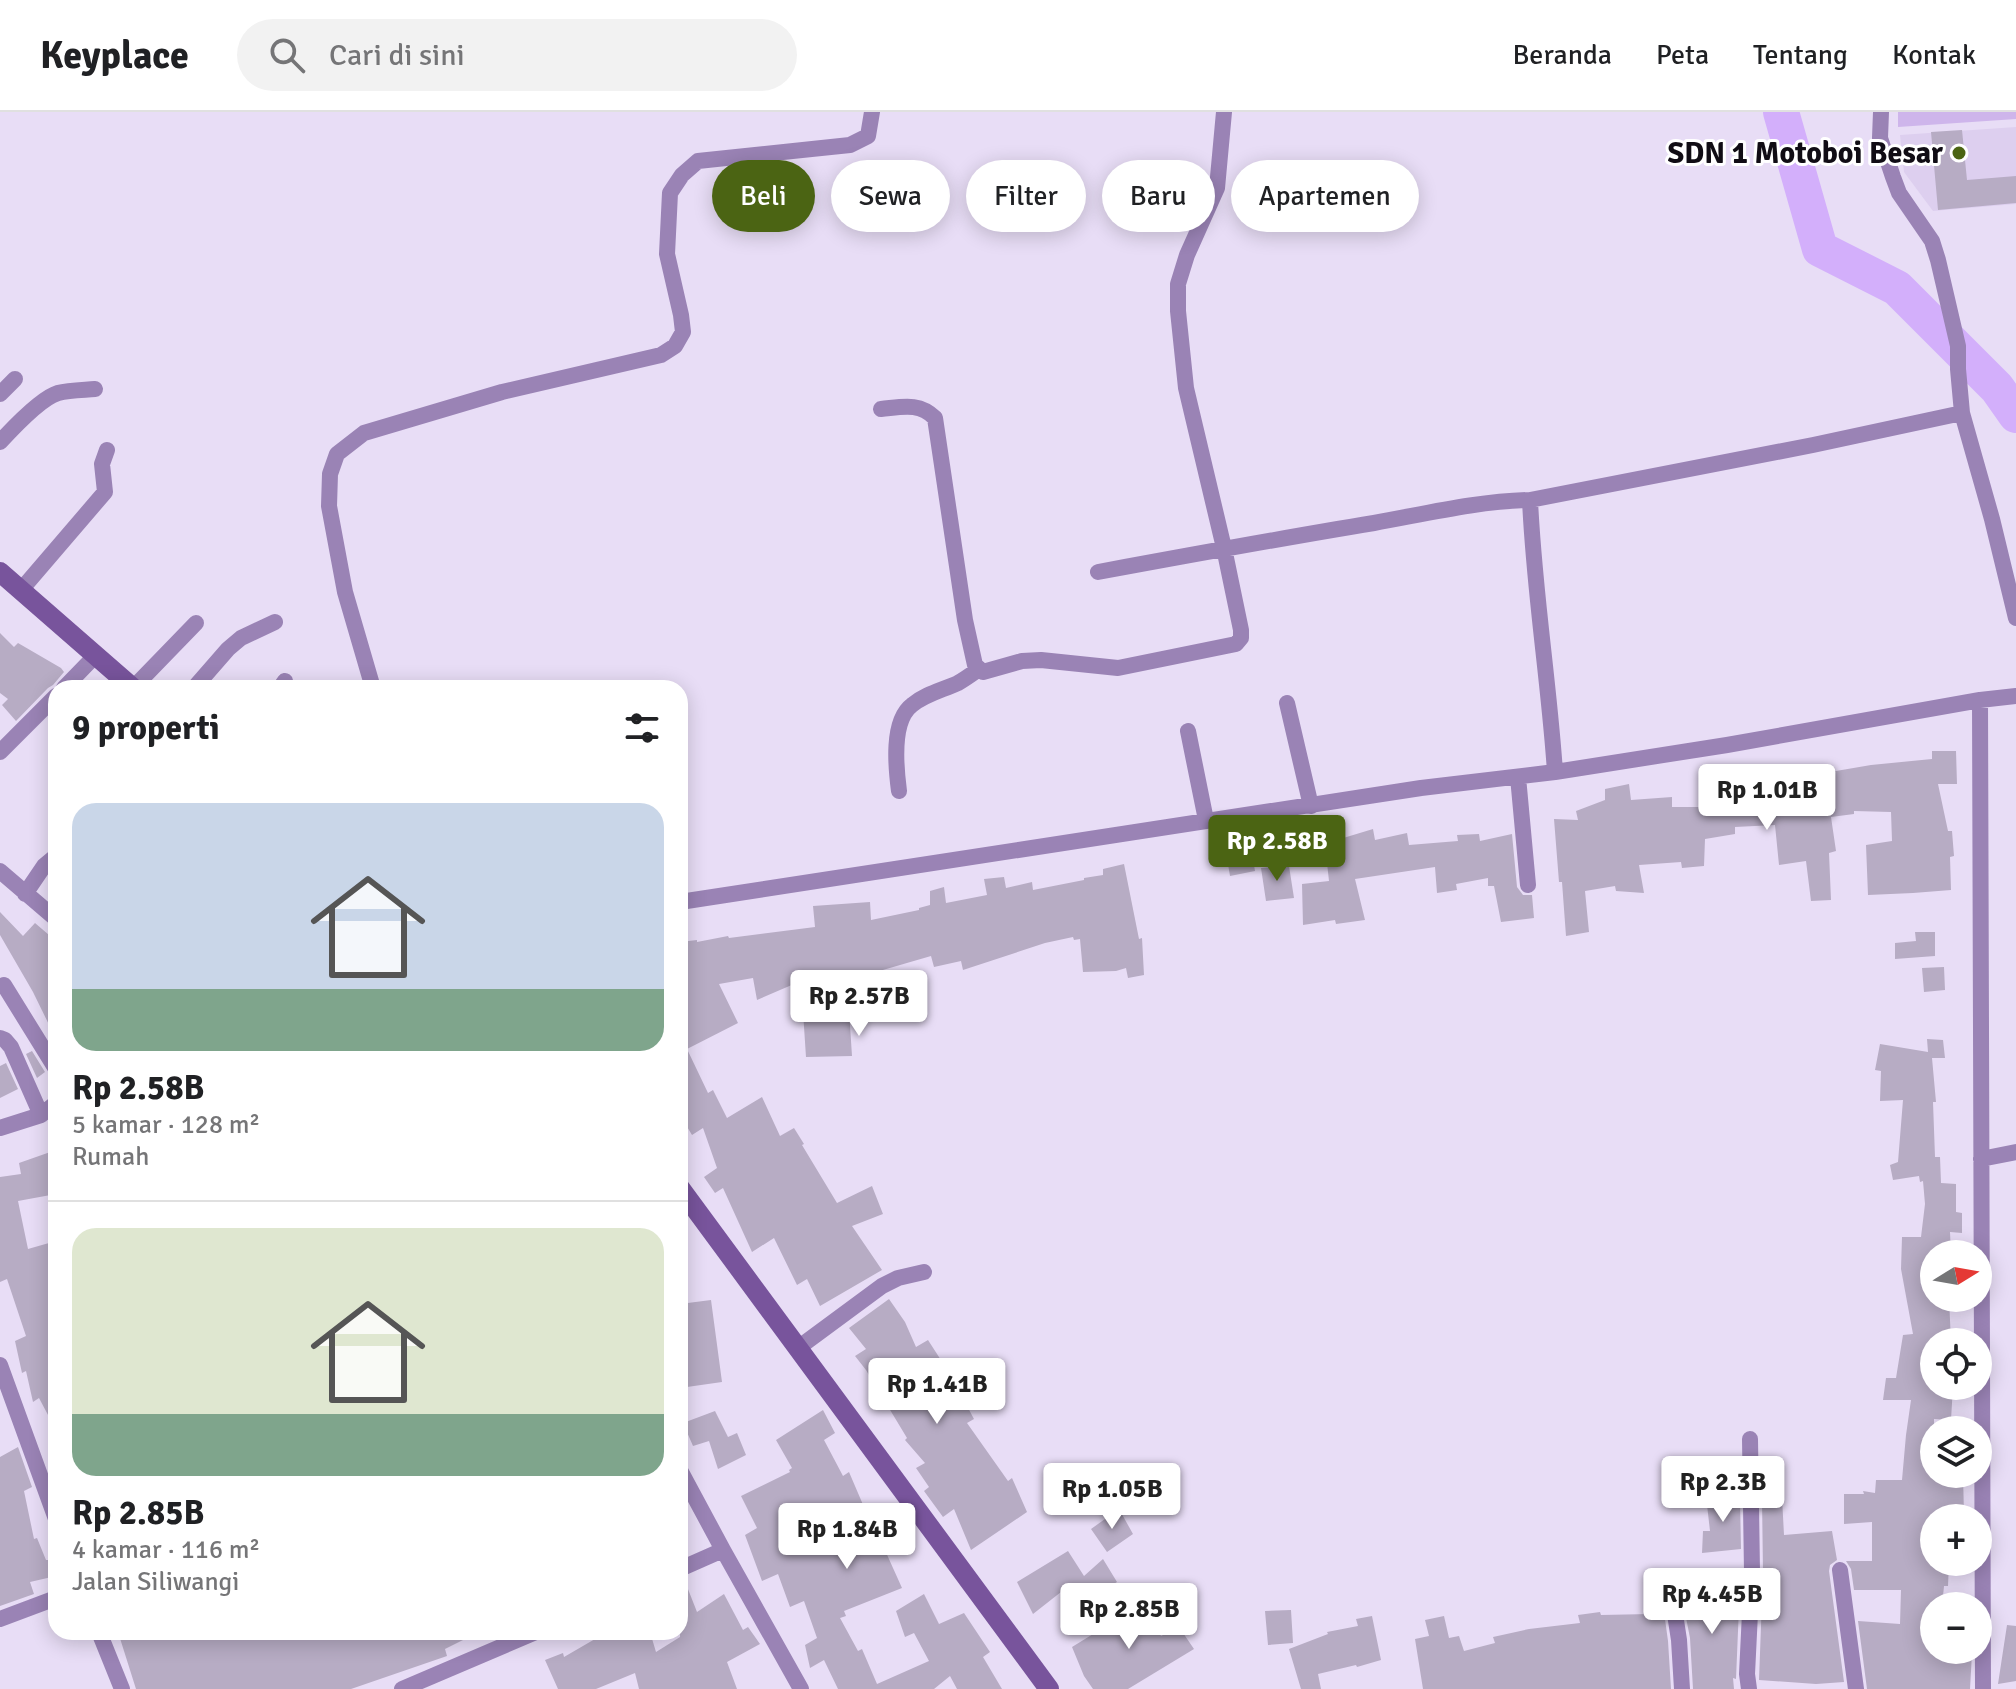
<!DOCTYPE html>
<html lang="id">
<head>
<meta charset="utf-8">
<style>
  body { margin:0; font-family:Signika,sans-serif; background:#f2f2f2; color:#202124; height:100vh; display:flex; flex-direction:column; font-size:30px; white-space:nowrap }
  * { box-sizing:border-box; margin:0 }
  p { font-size:26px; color:#757577 }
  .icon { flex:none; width:44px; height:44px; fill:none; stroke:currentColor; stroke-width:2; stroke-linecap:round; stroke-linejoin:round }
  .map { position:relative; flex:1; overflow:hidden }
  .sheet { position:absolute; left:48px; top:568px; width:640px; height:960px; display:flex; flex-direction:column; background:#fff; border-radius:24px; box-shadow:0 4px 20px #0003 }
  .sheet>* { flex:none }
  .guide { position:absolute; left:712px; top:48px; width:760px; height:72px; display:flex; gap:16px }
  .needle { width:52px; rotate:79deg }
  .controls { position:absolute; left:1920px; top:1128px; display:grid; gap:16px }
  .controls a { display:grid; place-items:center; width:72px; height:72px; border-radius:50%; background:#fff; box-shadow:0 4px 20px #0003; font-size:40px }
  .price { position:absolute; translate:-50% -68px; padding:0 18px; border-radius:8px; background:#fff; color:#222; font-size:26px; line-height:52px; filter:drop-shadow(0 2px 4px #0008) }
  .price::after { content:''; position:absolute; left:50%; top:48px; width:24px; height:18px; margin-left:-12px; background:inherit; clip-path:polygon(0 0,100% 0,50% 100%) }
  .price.on { background:#4b6413; color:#fff }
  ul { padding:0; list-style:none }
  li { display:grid; align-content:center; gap:16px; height:424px; padding:0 24px }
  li+li { border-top:2px solid #e0e0e0 }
  li span { display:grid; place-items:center; height:248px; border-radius:24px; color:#555 }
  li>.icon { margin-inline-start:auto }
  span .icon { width:144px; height:144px; fill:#fffc; stroke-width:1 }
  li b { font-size:34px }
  h2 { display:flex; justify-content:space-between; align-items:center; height:96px; padding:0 24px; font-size:34px }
  .tag { padding:0 28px; border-radius:36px; background:#fff; box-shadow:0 4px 20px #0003; font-size:28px; line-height:72px }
  .tag.on { background:#4b6413; color:#fff }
  header { display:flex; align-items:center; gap:48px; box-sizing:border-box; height:112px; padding:0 40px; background:#fff; border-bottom:2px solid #e0e0e0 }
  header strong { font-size:38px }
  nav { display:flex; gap:44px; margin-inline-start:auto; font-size:28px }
  .search { width:560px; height:72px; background:#f2f2f2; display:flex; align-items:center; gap:20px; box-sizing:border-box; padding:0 28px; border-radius:44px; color:#757577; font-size:30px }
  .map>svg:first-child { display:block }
  .built { fill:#ddcfef }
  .green { fill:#ceb5eb }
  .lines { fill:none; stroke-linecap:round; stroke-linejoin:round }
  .river { stroke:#d3affb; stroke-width:36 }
  .building { fill:#b7acc4 }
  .minor { stroke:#9a83b5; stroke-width:16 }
  .secondary { stroke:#78549c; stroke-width:20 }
  .poi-dot { fill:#4b6413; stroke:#fff; stroke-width:3 }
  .labels { text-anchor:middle; stroke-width:6; stroke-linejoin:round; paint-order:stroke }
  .poi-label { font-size:30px; font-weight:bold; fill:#100c14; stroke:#fff; text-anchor:end }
</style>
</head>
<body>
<header>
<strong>Keyplace</strong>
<div class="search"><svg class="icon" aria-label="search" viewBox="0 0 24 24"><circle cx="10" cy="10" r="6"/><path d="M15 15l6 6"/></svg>Cari di sini</div>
<nav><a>Beranda</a><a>Peta</a><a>Tentang</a><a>Kontak</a></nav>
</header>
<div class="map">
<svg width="2016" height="1577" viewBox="0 0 2016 1577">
  <rect width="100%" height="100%" fill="#e8ddf6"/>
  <path class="built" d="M2016 15V92L1933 99 1904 60 1900 23Z"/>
  <path class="green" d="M1898 0H2016V7L1898 15Z"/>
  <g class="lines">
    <path class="river" d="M1781 0 1820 137 1897 176 1997 276 2016 303"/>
  </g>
  <path class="building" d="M1962 18 1967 68 2016 64V91L1938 98 1931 20Z
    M0 521 14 535 18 531 61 556 64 560 53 573 48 576 16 609 2 593 8 587 0 581Z
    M1932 639H1956L1957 672H1938L1948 719H1952L1954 744 1950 745 1951 778 1913 781 1868 783 1866 733 1892 729 1891 700 1854 699V702L1831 705 1836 739 1829 741 1831 788 1811 789 1806 749 1779 753 1775 713 1735 715V722L1705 727 1704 754 1682 756 1681 750 1639 753 1644 781 1616 779 1615 774 1585 779 1589 820 1566 824 1562 770H1559L1554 707 1578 708 1576 699 1605 688V677L1629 672 1631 688 1672 685V695H1710V688L1771 681V677L1801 675V665L1871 653 1932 647Z
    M1373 717 1375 728 1407 721 1409 733 1458 729 1457 723 1479 722 1480 729 1512 722 1517 775 1523 783H1532L1534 806 1501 810 1494 774H1488V766L1456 772 1457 778 1437 781 1435 755 1355 767 1365 808 1336 812 1335 808 1303 813 1302 772 1329 769 1327 751 1343 748 1340 727Z
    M1250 729 1255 759 1230 764 1225 735Z
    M1124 752 1139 827 1142 826 1144 863 1128 866 1126 856 1116 859 1083 860 1080 827 1074 828 1073 825 1045 831 963 858 961 849 934 855 931 844 876 860 877 866 847 867 852 944 806 945 801 869 757 888 753 866 719 872 738 911 687 937 708 981 713 978 727 1006 762 985 780 1024 794 1016 804 1032 802 1033 837 1091 872 1074 883 1102 852 1114 882 1158 820 1194 807 1167 797 1173 774 1126 752 1140 723 1076 715 1081 704 1065 717 1056 703 1016 692 1023 680 1003V830L697 828V830L728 824 729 826 815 815 813 794 870 790 871 808 919 798V796L930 793V779L944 775 946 791 987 783 984 767 1004 765 1006 776 1032 770 1033 778 1084 768V766L1103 763V757Z
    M1289 754 1294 786 1266 789 1261 756Z
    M0 800 23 824 35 811 56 829V927L33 880 0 823Z
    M1915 820H1935V844L1895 847V831L1916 829Z
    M1944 855 1945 878 1924 880 1922 856Z
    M1927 927 1943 928 1945 946H1932L1936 990H1933L1935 1045H1940L1941 1071 1956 1072V1100L1962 1101V1121L1950 1120 1951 1142H1934V1186H1949L1951 1230H1934V1274H1953L1951 1308 1934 1307V1362H1963L1964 1403 1934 1404V1450H1949L1948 1474H1944L1942 1494H1934V1540L1972 1541 1970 1577H1867L1858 1509 1900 1512 1901 1478H1854L1851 1457 1846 1449H1872V1410L1844 1412V1382H1864L1863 1379 1875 1381 1876 1368H1902L1906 1323 1911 1288H1883L1886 1266H1896L1903 1223 1913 1222 1901 1157 1902 1125H1921L1925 1092 1923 1069 1920 1070 1919 1064 1893 1068 1890 1053 1898 1050 1903 988 1880 989 1881 959 1875 958 1880 932 1928 940Z
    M32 939 45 960 37 966 26 942Z
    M6 951 18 977 0 986V954Z
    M56 1038V1082L18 1089 28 1137 56 1129V1318L39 1286 33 1290 26 1259 22 1261 15 1229 26 1224 7 1167 0 1170V1065L21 1062 19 1051Z
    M889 1187 905 1210 916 1235 928 1228 948 1259 958 1251 973 1275 961 1283 974 1307 967 1311 1008 1369 1012 1366 1027 1400 971 1438 954 1397 943 1405 924 1379 929 1375 916 1356 925 1351 905 1328 907 1326 866 1258 855 1244 866 1237 849 1216Z
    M711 1188 722 1270 680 1276V1192Z
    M823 1298 835 1321 824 1328 843 1364 849 1360 873 1416H875L902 1476 844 1499 846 1504 840 1506 858 1539 862 1537 877 1572 929 1549 914 1521 905 1525 896 1499 924 1482 939 1512 964 1501 990 1540 983 1545 1002 1577H957L950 1564 934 1577H838L824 1548 810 1556 805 1533 817 1526 804 1489 790 1495 778 1462 762 1469 745 1423 757 1416 741 1384 790 1360 789 1358 792 1356 776 1328Z
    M715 1299 728 1325 737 1321 746 1343 718 1357 709 1329 693 1334 683 1311Z
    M18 1335 32 1375 24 1379 34 1427 37 1426 46 1448H50L56 1464 30 1470 34 1482 0 1494V1345Z
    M1732 1379 1733 1387H1740L1741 1437 1702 1441 1703 1419H1710L1706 1384Z
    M1782 1385 1784 1423 1832 1419 1837 1448 1830 1453 1829 1459 1844 1570 1816 1572 1759 1568 1763 1460 1762 1386Z
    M1119 1397 1133 1422 1107 1440 1091 1417Z
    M1068 1439 1084 1464 1103 1447 1117 1470 1067 1501 1061 1480 1033 1502 1017 1470Z
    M684 1467 697 1500 724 1482 743 1518 748 1515 760 1532 727 1550 737 1577H639L635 1561 596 1577H558L545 1548 563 1541 564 1545 595 1527 592 1520H650L656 1540 680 1525V1468Z
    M1727 1471 1729 1495H1739L1736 1567 1733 1566 1734 1577H1693L1690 1526 1680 1475Z
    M1142 1492 1161 1524 1179 1515 1194 1537 1128 1577H1093L1084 1564 1072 1535Z
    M1291 1498 1293 1531 1268 1533 1265 1499Z
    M1600 1500 1601 1503 1650 1502 1664 1500 1668 1529 1671 1577H1423L1415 1527 1429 1524 1425 1508 1444 1504 1449 1526 1459 1524 1464 1539 1495 1531 1493 1525 1529 1517 1580 1511 1578 1503Z
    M1372 1504 1381 1548 1357 1555 1356 1553 1318 1562 1321 1577H1301L1289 1537 1328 1522 1327 1520 1358 1514 1356 1507Z
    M2007 1513 2016 1514V1569L1998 1572Z
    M118 1520H479L445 1537 447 1544 351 1577H136Z"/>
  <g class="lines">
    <path class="minor" d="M1881 0 1880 26 1893 65 1899 81 1932 129 1938 148 1958 234V257L1962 301 1992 407 2016 506
      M0 282 15 267
      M881 297C902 295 919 290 935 306L965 508 975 553 983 560 1022 549 1041 548 1118 556 1236 532 1241 526V518L1224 436 1186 276 1178 199V172L1187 143 1217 76 1224 0
      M0 330C12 317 41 286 58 281 69 278 83 278 95 277
      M1098 460C1190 443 1282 426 1374 411 1425 402 1478 389 1530 388
      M21 478 105 380 102 352 107 338
      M64 576 96 543
      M133 576 196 511
      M194 576 228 537 241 526 275 510
      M280 576 285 569
      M373 576 345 480 329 394 330 362 337 342 364 321 502 280 661 243 675 234 683 220 681 203 667 142 670 81 682 63 698 49 850 33 868 24 872 0
      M1980 588 1983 1577
      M1287 591 1311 694
      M1188 619 1206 708
      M0 640 56 584
      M1555 660C1549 569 1534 480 1530 388L1813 333 1962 301
      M1518 665 1528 773
      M899 679C896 656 891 609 912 593 925 582 943 578 958 571 965 567 972 562 979 557
      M0 759 56 807
      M25 782 44 754 56 744
      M680 790 1421 676 1555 660 1727 633 1980 588 2016 584
      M4 873 56 957
      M0 926 5 928 11 935 41 1003
      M0 1016 41 1003 56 991
      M1981 1047 2016 1040
      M798 1236 882 1174 898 1166 924 1160
      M0 1253 56 1407
      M680 1358 723 1438 801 1577
      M680 1457 723 1438
      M1840 1458 1856 1577
      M1673 1489 1679 1528 1682 1577
      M0 1507 56 1486
      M99 1520 122 1577
      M402 1577 536 1520
      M1749 1577 1747 1562 1752 1460 1750 1327"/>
    <path class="secondary" d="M0 460 133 576
      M680 1076 1049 1577"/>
  </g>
  <circle class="poi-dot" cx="1959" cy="41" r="8"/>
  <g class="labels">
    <g class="poi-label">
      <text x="1943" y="51">SDN 1 Motoboi Besar</text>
    </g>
  </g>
</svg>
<div class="controls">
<a><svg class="needle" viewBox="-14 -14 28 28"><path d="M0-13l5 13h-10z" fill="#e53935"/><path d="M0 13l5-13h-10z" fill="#757577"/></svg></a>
<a><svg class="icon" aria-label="locate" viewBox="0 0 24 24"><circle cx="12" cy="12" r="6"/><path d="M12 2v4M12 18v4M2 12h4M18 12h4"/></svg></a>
<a><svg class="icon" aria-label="layers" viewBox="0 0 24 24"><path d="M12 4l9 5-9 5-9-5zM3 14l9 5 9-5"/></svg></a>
<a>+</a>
<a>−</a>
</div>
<b class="price" style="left:1767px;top:720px">Rp 1.01B</b>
<b class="price on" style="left:1277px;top:771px">Rp 2.58B</b>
<b class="price" style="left:859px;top:926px">Rp 2.57B</b>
<b class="price" style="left:937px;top:1314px">Rp 1.41B</b>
<b class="price" style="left:1723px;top:1412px">Rp 2.3B</b>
<b class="price" style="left:1112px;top:1419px">Rp 1.05B</b>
<b class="price" style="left:847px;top:1459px">Rp 1.84B</b>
<b class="price" style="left:1712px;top:1524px">Rp 4.45B</b>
<b class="price" style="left:1129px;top:1539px">Rp 2.85B</b>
<div class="guide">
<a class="tag on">Beli</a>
<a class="tag">Sewa</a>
<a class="tag">Filter</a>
<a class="tag">Baru</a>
<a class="tag">Apartemen</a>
</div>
<section class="sheet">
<h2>9 properti<svg class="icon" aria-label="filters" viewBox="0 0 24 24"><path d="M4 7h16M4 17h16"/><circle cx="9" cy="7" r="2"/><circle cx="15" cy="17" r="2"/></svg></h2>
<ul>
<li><span style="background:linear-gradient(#c9d6e8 75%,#7fa58c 0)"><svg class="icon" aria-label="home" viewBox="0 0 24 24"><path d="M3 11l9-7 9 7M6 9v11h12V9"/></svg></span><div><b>Rp 2.58B</b><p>5 kamar · 128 m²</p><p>Rumah</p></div></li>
<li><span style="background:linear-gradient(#dfe7d0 75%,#7fa58c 0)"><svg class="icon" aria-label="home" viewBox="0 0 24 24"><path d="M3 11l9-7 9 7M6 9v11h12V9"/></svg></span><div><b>Rp 2.85B</b><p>4 kamar · 116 m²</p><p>Jalan Siliwangi</p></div></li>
</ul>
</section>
</div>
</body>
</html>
